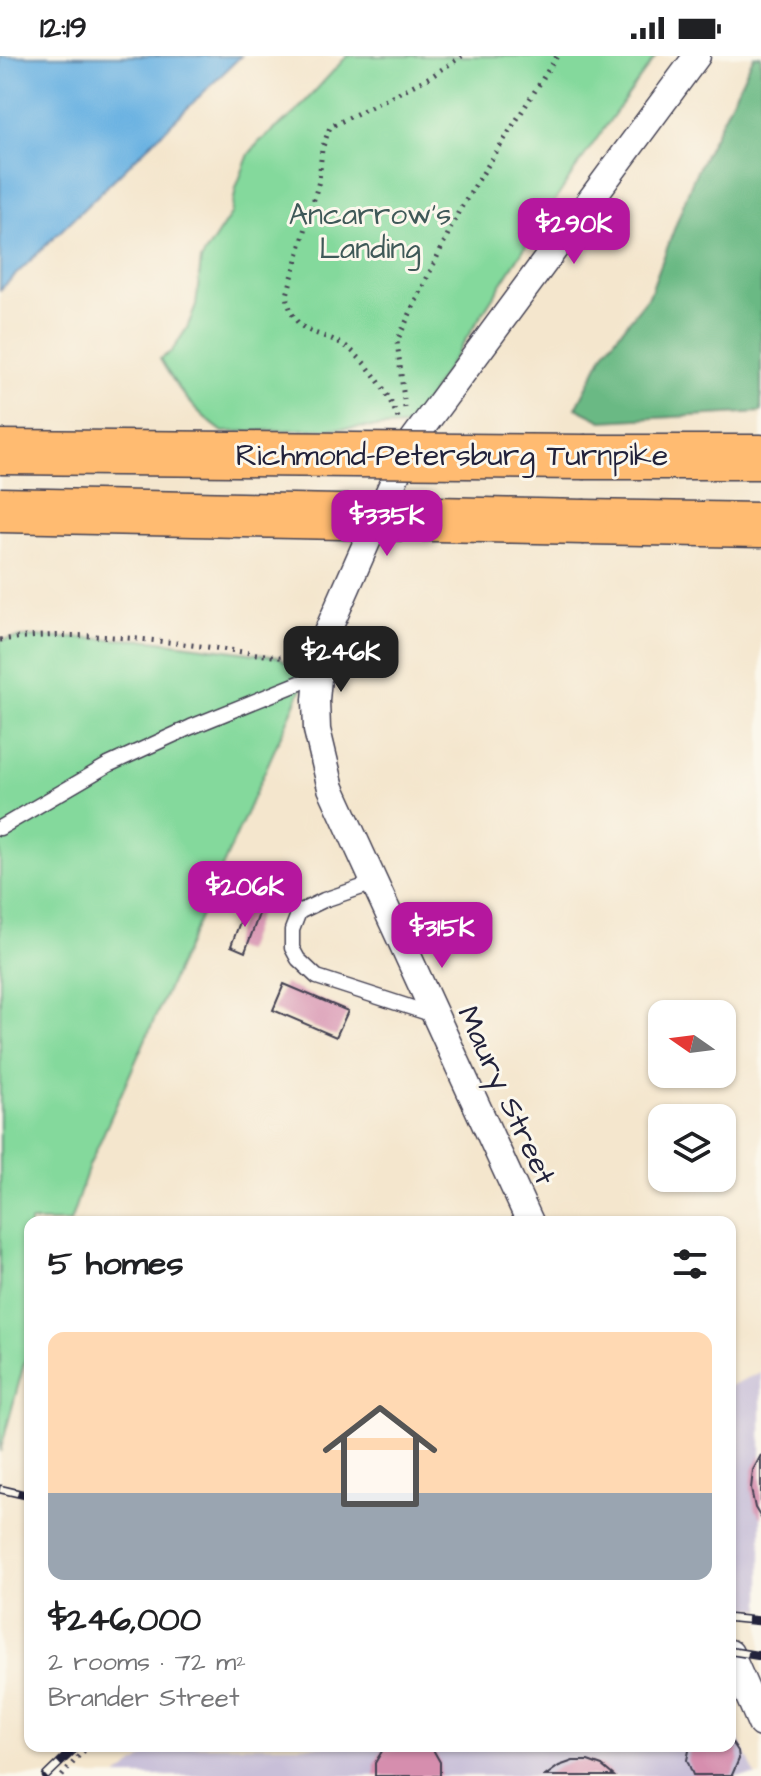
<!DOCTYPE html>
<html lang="en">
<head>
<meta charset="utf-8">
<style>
  body { margin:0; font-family:"Architects Daughter",sans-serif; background:#f6f6f6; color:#202124; height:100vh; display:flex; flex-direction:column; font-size:30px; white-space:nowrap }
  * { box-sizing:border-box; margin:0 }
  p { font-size:26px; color:#757577 }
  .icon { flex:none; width:44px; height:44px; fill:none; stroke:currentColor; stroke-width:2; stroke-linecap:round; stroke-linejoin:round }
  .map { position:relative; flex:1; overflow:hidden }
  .side { position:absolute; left:24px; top:1160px; width:712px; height:536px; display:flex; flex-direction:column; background:#fff; border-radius:16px; box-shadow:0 2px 6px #0004 }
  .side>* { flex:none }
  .needle { width:52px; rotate:284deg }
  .fabs { position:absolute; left:648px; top:944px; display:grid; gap:16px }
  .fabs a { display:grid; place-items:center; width:88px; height:88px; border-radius:16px; background:#fff; box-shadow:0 2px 6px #0004; font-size:40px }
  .price { position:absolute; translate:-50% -68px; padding:0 18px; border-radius:16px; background:#b5179e; color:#fff; font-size:26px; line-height:52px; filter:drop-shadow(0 2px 4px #0008) }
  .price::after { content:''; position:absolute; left:50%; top:48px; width:24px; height:18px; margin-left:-12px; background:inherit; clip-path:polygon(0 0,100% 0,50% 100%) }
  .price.selected { background:#222; color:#fff }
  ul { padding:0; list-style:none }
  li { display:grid; align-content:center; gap:16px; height:424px; padding:0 24px }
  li+li { border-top:2px solid #e0e0e0 }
  li span { display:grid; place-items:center; height:248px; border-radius:16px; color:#555 }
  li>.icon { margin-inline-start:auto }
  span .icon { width:144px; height:144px; fill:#fffc; stroke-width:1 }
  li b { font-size:34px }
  h2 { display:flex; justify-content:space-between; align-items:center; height:96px; padding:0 24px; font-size:34px }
  .status { display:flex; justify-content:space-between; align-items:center; height:56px; padding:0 40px; background:#fff; direction:ltr }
  .status svg { height:22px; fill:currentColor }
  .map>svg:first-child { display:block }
  .industrial { fill:#c8bfd8 }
  .green { fill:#84d99c; stroke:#537e6c; stroke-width:2 }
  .forest { fill:#6bb984; stroke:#466e60; stroke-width:2 }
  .water { fill:#6ab2e2; stroke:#466a8e; stroke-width:2 }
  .building { fill:#d68eae }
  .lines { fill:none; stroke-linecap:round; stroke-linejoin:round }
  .lane-casing { stroke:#423f51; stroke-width:17 }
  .street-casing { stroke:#423f51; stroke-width:29 }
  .highway-casing { stroke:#423f51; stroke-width:47 }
  .path { stroke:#423f51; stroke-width:5; stroke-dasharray:2 6; stroke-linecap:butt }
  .lane { stroke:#fff; stroke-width:14 }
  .street { stroke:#fff; stroke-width:26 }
  .highway { stroke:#ffbb71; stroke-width:44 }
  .rail-casing { stroke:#22223b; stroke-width:9 }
  .rail { stroke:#fbf7ec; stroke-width:6; stroke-dasharray:18; stroke-linecap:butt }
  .highway-bridge-casing { stroke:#423f51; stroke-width:47; stroke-linecap:butt }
  .highway-bridge { stroke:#ffbb71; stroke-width:44 }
  .labels { text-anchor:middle; stroke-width:6; stroke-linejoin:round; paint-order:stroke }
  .park-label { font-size:30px; fill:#3f5958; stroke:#fbf7ec }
  .street-label { font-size:30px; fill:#22223b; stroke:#fbf7ec }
</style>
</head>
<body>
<div class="status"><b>12:19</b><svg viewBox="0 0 49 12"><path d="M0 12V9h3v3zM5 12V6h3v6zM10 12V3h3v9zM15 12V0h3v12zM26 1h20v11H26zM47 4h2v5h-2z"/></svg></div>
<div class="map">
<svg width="761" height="1720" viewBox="0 0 761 1720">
  <rect width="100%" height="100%" fill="#fbf7ec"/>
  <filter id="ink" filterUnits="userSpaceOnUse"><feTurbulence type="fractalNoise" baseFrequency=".0125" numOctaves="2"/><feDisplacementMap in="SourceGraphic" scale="16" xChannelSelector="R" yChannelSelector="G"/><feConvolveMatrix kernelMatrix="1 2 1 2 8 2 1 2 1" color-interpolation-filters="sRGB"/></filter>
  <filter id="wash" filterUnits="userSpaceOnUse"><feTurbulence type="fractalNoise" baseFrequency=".006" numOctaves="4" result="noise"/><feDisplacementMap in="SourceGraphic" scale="32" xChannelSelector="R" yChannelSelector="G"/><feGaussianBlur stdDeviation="1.8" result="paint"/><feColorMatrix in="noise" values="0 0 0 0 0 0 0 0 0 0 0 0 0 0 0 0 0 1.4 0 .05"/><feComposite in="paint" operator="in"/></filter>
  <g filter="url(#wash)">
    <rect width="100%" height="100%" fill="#f4e6cd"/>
    <path class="industrial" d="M761 1316V1553L730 1550V1330Z
      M730 1663 756 1720H117L160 1690H730Z"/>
    <path class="green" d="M347 0H656L578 109 410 370 223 376C195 356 177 333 160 303L172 295 187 272 196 250 201 204 231 158 236 132 249 98 259 86 294 58Z
      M25 581 151 584 279 601 306 623 89 1110 70 1166H30V1286L0 1396V584Z"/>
    <path class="forest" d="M754 0H761V356L602 365 576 352 605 295 649 240 693 123Z"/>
    <path class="water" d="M0 0H241L0 234Z"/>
    <g id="blocks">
      <path class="building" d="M246 850 260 855 245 896 231 890Z
        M284 928 348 955 336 981 273 954Z
        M761 1399V1462L755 1452 751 1433 753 1414Z
        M730 1683 738 1695 739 1703 732 1719H693L687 1704 690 1690H730Z
        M385 1690H431L440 1706V1720H375V1707Z
        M573 1705H588L602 1710 614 1720H545L559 1710Z"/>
    </g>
  </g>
  <g filter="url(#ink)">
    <use href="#blocks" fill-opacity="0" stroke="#423f51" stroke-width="2"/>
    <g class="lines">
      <defs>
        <path id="lane" d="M0 772 108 709 191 671 317 620
          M374 827 324 844 299 856 292 874V892L298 903 317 921 434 959"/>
        <path id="street" d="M530 1166 331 732 317 674 316 644 320 600 325 581 410 388 697 0
          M730 1597 761 1668"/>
        <path id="highway" d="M586 401H761
          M585 466 761 469"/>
      </defs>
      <use href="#lane" class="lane-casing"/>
      <use href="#street" class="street-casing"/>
      <use href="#highway" class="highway-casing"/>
      <path class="path" d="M405 352 397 285 459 155 557 0
        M398 362C388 337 373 314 353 296 326 271 294 287 287 239L319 125 322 93 330 71 432 20 462 0
        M0 584C89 571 190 589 279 601H298
        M62 1720 81 1697 91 1690"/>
      <use href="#lane" class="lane"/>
      <use href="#street" class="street"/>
      <use href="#highway" class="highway"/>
      <defs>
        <path id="rail" d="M0 1433 30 1440
          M730 1562 761 1565
          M730 1595 761 1600
          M46 1720 77 1690"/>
      </defs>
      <use href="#rail" class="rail-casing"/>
      <use href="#rail" class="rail"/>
      <defs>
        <path id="highway-bridge" d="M0 396 586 401
          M0 454 585 466"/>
      </defs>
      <use href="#highway-bridge" class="highway-bridge-casing"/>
      <use href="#highway-bridge" class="highway-bridge"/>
    </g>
  </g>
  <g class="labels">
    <g class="park-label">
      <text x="370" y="168">Ancarrow's<tspan x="370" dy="34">Landing</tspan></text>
    </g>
    <g class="street-label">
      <text x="452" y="409">Richmond-Petersburg Turnpike</text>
      <text transform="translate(507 1039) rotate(65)" y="10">Maury Street</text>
    </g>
  </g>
</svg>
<div class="fabs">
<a><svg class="needle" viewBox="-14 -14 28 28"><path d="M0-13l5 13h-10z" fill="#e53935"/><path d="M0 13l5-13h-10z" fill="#757577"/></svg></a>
<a><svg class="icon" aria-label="layers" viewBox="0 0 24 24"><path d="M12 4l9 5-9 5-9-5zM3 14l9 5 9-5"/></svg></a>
</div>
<b class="price" style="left:574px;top:210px">$290K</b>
<b class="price" style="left:387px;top:502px">$335K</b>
<b class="price selected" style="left:341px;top:638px">$246K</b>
<b class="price" style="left:245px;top:873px">$206K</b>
<b class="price" style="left:442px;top:914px">$315K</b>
<section class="side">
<h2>5 homes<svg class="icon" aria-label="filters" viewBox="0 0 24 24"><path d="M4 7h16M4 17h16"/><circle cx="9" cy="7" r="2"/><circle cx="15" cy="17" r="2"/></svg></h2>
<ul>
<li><span style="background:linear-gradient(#ffd9b3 65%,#9aa5b1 0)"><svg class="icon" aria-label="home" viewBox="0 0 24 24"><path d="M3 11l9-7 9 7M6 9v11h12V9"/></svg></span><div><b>$246,000</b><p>2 rooms · 72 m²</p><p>Brander Street</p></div></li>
</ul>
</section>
</div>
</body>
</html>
